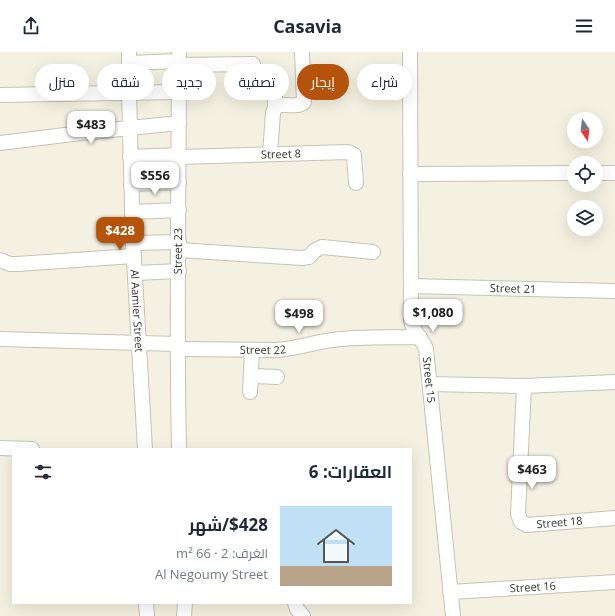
<!DOCTYPE html>
<html lang="ar">
<head>
<meta charset="utf-8">
<style>
  body { margin:0; font-family:"Open Sans",Cairo,sans-serif; background:#f6f6f7; color:#1f2937; direction:rtl; height:100vh; display:flex; flex-direction:column; font-size:15px; white-space:nowrap }
  * { box-sizing:border-box; margin:0 }
  p { font-size:13px; color:#747a83 }
  .icon { flex:none; width:22px; height:22px; fill:none; stroke:currentColor; stroke-width:2; stroke-linecap:round; stroke-linejoin:round }
  .map { position:relative; flex:1; overflow:hidden; direction:ltr }
  .panel { position:absolute; left:12px; top:396px; width:400px; height:156px; display:flex; flex-direction:column; background:#fff; border-radius:0px; box-shadow:0 4px 16px #0002; direction:rtl }
  .panel>* { flex:none }
  .hud { position:absolute; left:12px; top:12px; width:400px; height:36px; direction:rtl; display:flex; gap:8px }
  .needle { width:26px; rotate:166deg }
  .tools { position:absolute; left:567px; top:60px; display:grid; gap:8px }
  .tools a { display:grid; place-items:center; width:36px; height:36px; border-radius:50%; background:#fff; box-shadow:0 4px 16px #0002; font-size:20px }
  .price { position:absolute; translate:-50% -34px; padding:0 9px; border-radius:8px; background:#fff; color:#222; font-size:13px; line-height:26px; filter:drop-shadow(0 1px 2px #0008) }
  .price::after { content:''; position:absolute; left:50%; top:24px; width:12px; height:9px; margin-left:-6px; background:inherit; clip-path:polygon(0 0,100% 0,50% 100%) }
  .price.current { background:#b45309; color:#fff }
  ul { padding:0; list-style:none }
  li { display:flex; align-items:center; gap:12px; height:100px; padding:0 20px }
  li span { display:grid; place-items:center; flex:none; width:112px; height:80px; border-radius:0px; color:#555 }
  li>.icon { margin-inline-start:auto }
  span .icon { width:48px; height:48px; fill:#fffc; stroke-width:1 }
  li b { font-size:17px }
  h2 { display:flex; justify-content:space-between; align-items:center; height:48px; padding:0 20px; font-size:17px }
  .chip { padding:0 14px; border-radius:18px; background:#fff; box-shadow:0 4px 16px #0002; font-size:14px; line-height:36px }
  .chip.current { background:#b45309; color:#fff }
  header { display:flex; justify-content:space-between; align-items:center; height:52px; padding:0 20px; background:#fff; font-size:18px; font-weight:700 }
  .map>svg:first-child { display:block }
  .lines { fill:none; stroke-linecap:round; stroke-linejoin:round }
  .street-casing { stroke:#c6c3b5; stroke-width:16 }
  .street { stroke:#fff; stroke-width:14 }
  .labels { text-anchor:middle; stroke-width:4; stroke-linejoin:round; paint-order:stroke }
  .street-label { font-size:11px; fill:#33322c; stroke:#fefefb }
</style>
</head>
<body>
<header><svg class="icon" aria-label="menu" viewBox="0 0 24 24"><path d="M4 6h16M4 12h16M4 18h16"/></svg>Casavia<svg class="icon" aria-label="share" viewBox="0 0 24 24"><path d="M12 15V3M7 8l5-5 5 5M5 13v7h14v-7"/></svg></header>
<div class="map">
<svg width="615" height="564" viewBox="0 0 615 564">
  <rect width="100%" height="100%" fill="#f4f1e2"/>
  <g class="lines">
    <defs>
      <g id="street">
        <path id="s1" d="M129 0V41L133 191 145 397"/>
        <path id="s2" d="M410 0 411 268C412 279 422 286 426 297L453 564"/>
        <path d="M129 11 179 9"/>
        <path d="M179 13 253 12"/>
        <path d="M275 37V55"/>
        <path d="M0 43 179 40"/>
        <path d="M0 91 81 81 179 71"/>
        <path d="M270 102 273 61 275 55C284 50 297 57 304 50L302 0"/>
        <path d="M130 105 179 103"/>
        <path id="s3" d="M179 105 348 100 354 103 356 131"/>
        <path d="M596 121H615"/>
        <path d="M410 122 574 121"/>
        <path d="M131 132 179 130"/>
        <path d="M132 160 179 158"/>
        <path d="M133 191 179 190"/>
        <path d="M179 198 302 206 309 205 314 199 322 195 373 200"/>
        <path d="M0 208 10 212H17L134 204"/>
        <path d="M135 221 179 219"/>
        <path id="s4" d="M411 234 615 239"/>
        <path d="M0 287 177 292"/>
        <path id="s5" d="M177 297 276 298C296 297 314 290 333 288 362 284 391 286 420 285"/>
        <path d="M251 324 277 325"/>
        <path d="M430 332 524 334 615 330"/>
        <path id="s6" d="M524 334 518 462 521 470 527 473 615 466"/>
        <path d="M250 340 252 298"/>
        <path d="M0 396 32 397"/>
        <path id="s7" d="M179 397C176 265 179 132 179 0"/>
        <path id="s8" d="M450 540 615 530"/>
        <path d="M146 551 147 564"/>
        <path d="M295 551 297 557 303 564"/>
        <path d="M184 564 185 551"/>
      </g>
    </defs>
    <use href="#street" class="street-casing"/>
    <use href="#street" class="street"/>
  </g>
  <g class="labels">
    <g class="street-label">
      <text dy="4" stroke="none"><textPath href="#s3" startOffset="102">Street 8</textPath></text>
      <text dy="4" stroke="none"><textPath href="#s7" startOffset="198">Street 23</textPath></text>
      <text dy="4" stroke="none"><textPath href="#s4" startOffset="102">Street 21</textPath></text>
      <text dy="4" stroke="none"><textPath href="#s1" startOffset="259">Al Aamier Street</textPath></text>
      <text dy="4" stroke="none"><textPath href="#s5" startOffset="86">Street 22</textPath></text>
      <text dy="4" stroke="none"><textPath href="#s2" startOffset="332">Street 15</textPath></text>
      <text dy="4" stroke="none"><textPath href="#s6" startOffset="176">Street 18</textPath></text>
      <text dy="4" stroke="none"><textPath href="#s8" startOffset="83">Street 16</textPath></text>
    </g>
  </g>
</svg>
<div class="tools">
<a><svg class="needle" viewBox="-14 -14 28 28"><path d="M0-13l5 13h-10z" fill="#e53935"/><path d="M0 13l5-13h-10z" fill="#747a83"/></svg></a>
<a><svg class="icon" aria-label="locate" viewBox="0 0 24 24"><circle cx="12" cy="12" r="6"/><path d="M12 2v4M12 18v4M2 12h4M18 12h4"/></svg></a>
<a><svg class="icon" aria-label="layers" viewBox="0 0 24 24"><path d="M12 4l9 5-9 5-9-5zM3 14l9 5 9-5"/></svg></a>
</div>
<b class="price" style="left:91px;top:93px">$483</b>
<b class="price" style="left:155px;top:144px">$556</b>
<b class="price current" style="left:120px;top:199px">$428</b>
<b class="price" style="left:433px;top:281px">$1,080</b>
<b class="price" style="left:299px;top:282px">$498</b>
<b class="price" style="left:532px;top:438px">$463</b>
<div class="hud">
<a class="chip">شراء</a>
<a class="chip current">إيجار</a>
<a class="chip">تصفية</a>
<a class="chip">جديد</a>
<a class="chip">شقة</a>
<a class="chip">منزل</a>
</div>
<section class="panel">
<h2>العقارات: 6<svg class="icon" aria-label="filters" viewBox="0 0 24 24"><path d="M4 7h16M4 17h16"/><circle cx="9" cy="7" r="2"/><circle cx="15" cy="17" r="2"/></svg></h2>
<ul>
<li><span style="background:linear-gradient(#bfe0f5 75%,#b9a48a 0)"><svg class="icon" aria-label="home" viewBox="0 0 24 24"><path d="M3 11l9-7 9 7M6 9v11h12V9"/></svg></span><div><b>$428/شهر</b><p>الغرف: 2 · 66 m²</p><p>Al Negoumy Street</p></div></li>
</ul>
</section>
</div>
</body>
</html>
